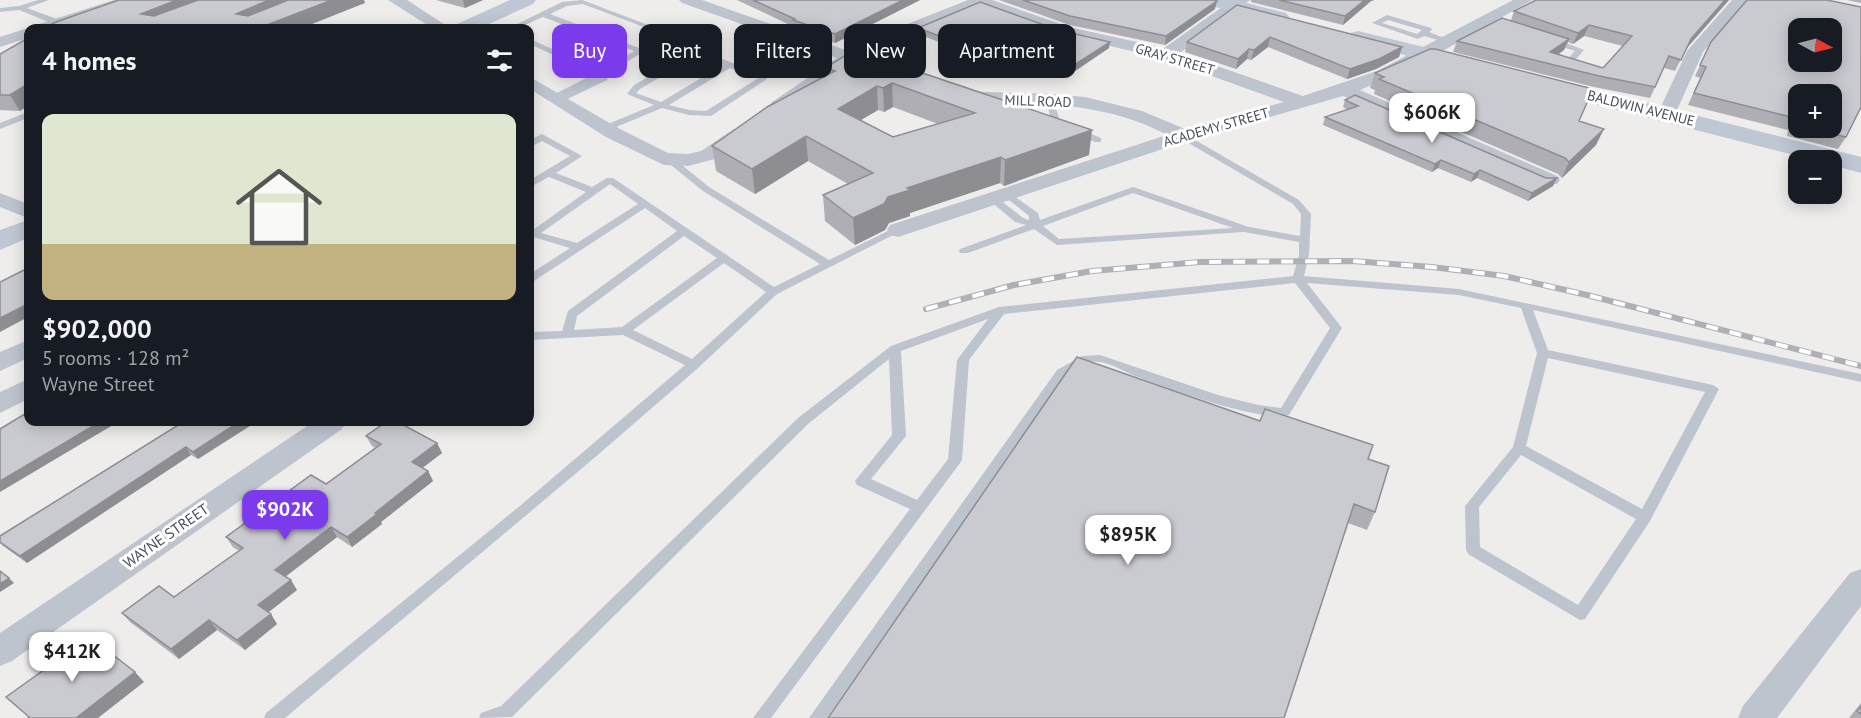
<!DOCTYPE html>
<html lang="en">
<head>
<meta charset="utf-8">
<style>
  body { margin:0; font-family:"PT Sans",sans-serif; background:#20242c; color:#f1f3f6; height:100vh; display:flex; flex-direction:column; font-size:22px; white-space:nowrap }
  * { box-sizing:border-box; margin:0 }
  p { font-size:20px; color:#9ea1a6 }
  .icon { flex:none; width:33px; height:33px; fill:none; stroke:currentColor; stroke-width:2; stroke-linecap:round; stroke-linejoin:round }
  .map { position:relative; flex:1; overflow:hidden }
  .sheet { position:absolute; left:24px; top:24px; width:510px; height:402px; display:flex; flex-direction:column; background:#171b24; border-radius:12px; box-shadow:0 3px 15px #0003 }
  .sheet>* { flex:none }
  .hud { position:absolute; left:552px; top:24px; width:570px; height:54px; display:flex; gap:12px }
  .needle { width:39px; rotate:97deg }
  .controls { position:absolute; left:1788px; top:18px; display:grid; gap:12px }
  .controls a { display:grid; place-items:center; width:54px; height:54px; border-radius:12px; background:#171b24; box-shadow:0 3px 15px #0003; font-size:30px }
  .price { position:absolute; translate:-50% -51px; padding:0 14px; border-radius:12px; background:#fff; color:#222; font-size:20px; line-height:39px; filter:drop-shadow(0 2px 3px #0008) }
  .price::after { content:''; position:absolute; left:50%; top:36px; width:18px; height:14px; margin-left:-9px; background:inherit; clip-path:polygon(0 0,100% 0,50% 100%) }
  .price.current { background:#7c3aed; color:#fff }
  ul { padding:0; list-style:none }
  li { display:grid; align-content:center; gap:12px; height:318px; padding:0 18px }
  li+li { border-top:2px solid #363941 }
  li span { display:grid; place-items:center; height:186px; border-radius:12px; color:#555 }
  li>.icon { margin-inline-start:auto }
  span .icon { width:108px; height:108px; fill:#fffc; stroke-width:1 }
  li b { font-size:26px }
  h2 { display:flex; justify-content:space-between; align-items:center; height:72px; padding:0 18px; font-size:26px }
  .pill { padding:0 21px; border-radius:12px; background:#171b24; box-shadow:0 3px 15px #0003; font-size:21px; line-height:54px }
  .pill.current { background:#7c3aed; color:#fff }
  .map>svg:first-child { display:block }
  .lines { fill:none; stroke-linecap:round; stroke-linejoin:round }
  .lane { fill:#bec4ce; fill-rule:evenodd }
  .street { fill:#bec4ce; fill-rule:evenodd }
  .secondary { fill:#bfc7d4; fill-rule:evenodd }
  .rail-casing { stroke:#aeb0b6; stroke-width:6 }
  .rail { stroke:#fff; stroke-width:4; stroke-dasharray:12; stroke-linecap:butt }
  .wall { fill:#aeaeb4; fill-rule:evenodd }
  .shaded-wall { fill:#8d8d92 }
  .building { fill:#cacad1; stroke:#8d8d92; stroke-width:1.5; fill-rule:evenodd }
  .labels { text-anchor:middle; stroke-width:6; stroke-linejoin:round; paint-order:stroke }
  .far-street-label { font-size:14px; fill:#464d58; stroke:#fff }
  .street-label { font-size:15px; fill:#464d58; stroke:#fff }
</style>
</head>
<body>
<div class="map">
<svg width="1861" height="718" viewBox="0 0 1861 718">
  <rect width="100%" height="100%" fill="#efecec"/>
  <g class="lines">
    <path class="lane" d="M38 0H49L27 8 62 21V25H56L19 10 0 12V8L19 6Z
      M582 0 672 34 606 75 608 78 607 80 559 103 556 102 555 99 549 97 594 74 530 44V39L601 71 634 51 543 17 518 28H509L562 2ZM583 4 662 34 639 48 550 14 567 6Z
      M1387 15 1431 28 1432 30 1429 32 1452 41 1448 43 1424 36 1418 39 1372 23ZM1388 20 1422 30 1417 34 1382 23Z
      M1550 39H1556L1584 50 1571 65H1565V61L1575 51 1550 43Z
      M693 51C707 50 717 57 730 62 742 67 755 68 767 74V79L711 116 689 115 662 108 609 130H603V126L654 105 627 94 634 85ZM697 56H704L723 65 661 102 636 93 640 89ZM730 68 760 77 706 111 689 110 669 105Z
      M1049 96 1053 99 1060 121 1101 138V142H1095L1053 125 1045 99Z
      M28 112V118L0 129V123Z
      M1183 133 1299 200 1311 214 1309 255 1304 276 1459 289 1861 374V382L1533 310 1548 350 1713 385 1719 389 1650 521 1585 619 1580 620 1468 554 1466 550 1465 506 1513 447 1537 353 1521 308 1459 295 1307 283 1342 328 1289 415C1261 423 1164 387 1133 375 1121 370 1104 359 1089 362 1081 364 1073 371 1065 376L827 718H809L1057 370 1082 356 1100 355 1218 395 1258 405 1281 408 1330 328 1295 283 1004 314 969 360 962 460 960 463 771 718H753L910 509 857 485 855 481 892 435 889 359 808 424 512 717 479 718 481 713 501 706 798 418 891 346 999 307 1293 276 1299 255V242L1244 232 1057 245 1034 229 968 253H960L959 251 960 249 1026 225 1015 222 988 199 993 196 996 197 1023 218 1029 220V216L1004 196 1002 194 1007 191 1038 213 1040 220 1133 187 1249 227 1300 236 1301 214 1293 204 1180 138V134ZM1133 193 1233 228 1059 239 1043 226ZM988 319 957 360 948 459 917 500 871 479 906 436 901 351ZM1548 358 1705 392 1642 509 1526 446ZM1521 455 1636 519 1578 605 1480 547 1479 507Z
      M542 134 582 156 556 173 592 187 607 178H613L774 287 820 264 703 191 666 161V157H672L709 187 829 260 894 228 898 227 903 230 777 294 698 368 593 459 285 718H264L266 713 521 505 685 365 623 335 530 340V332L562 331 568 311 677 231 645 208 534 281 530 282V274L570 248 530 236V232L586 192 549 177 530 187V180L570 156 542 141 530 147V140ZM610 184 638 204 577 243 541 233ZM684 236 717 258 622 327 574 330 577 316ZM724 263 766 292 692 359 633 330Z"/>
    <path class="street" d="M114 0H138L135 3 57 28H34L36 25Z
      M388 0H407L450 28H432Z
      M679 0H702L848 51 857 44 968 0H992L1069 27 1164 48 1232 0H1250L1180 53 1303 96 1377 71 1513 0H1532L1420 64 1360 90 1557 176 1560 180 1557 184H1543L1343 96 1190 140 898 237 890 235 887 230 890 225 1167 135C1129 114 1084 106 1041 104 1014 103 988 105 962 99L959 95 962 91 1051 94 1085 97 1142 111 1185 129 1284 102 1162 58 1058 34 980 6 863 56 885 63 888 67 885 71 879 72 852 63 784 110H772L769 106 772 102 837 58 682 3Z
      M1732 0H1748L1703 52 1673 119H1659L1657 115 1687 51Z
      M28 28V38L0 47V37Z
      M530 77 620 129 668 153 688 154 701 151 734 129H748L751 133 715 159 688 166 664 165 606 137 530 89Z
      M0 193 28 204V218L0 207Z
      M28 340V358L0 371V352Z
      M28 379V399L0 413V392Z
      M313 422H346L342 429 12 661 0 666V633Z
      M1861 569V606L1777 718H1738L1743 706 1850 573Z"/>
    <path class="secondary" d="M510 0H536L533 4 480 28H454L457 24Z
      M1201 0H1235L1286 13 1289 17 1286 21 1279 23 1204 4Z
      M1358 31 1473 59 1476 64 1473 69 1465 71 1351 41 1347 37 1351 33Z
      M1547 78 1861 157V173L1832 165V160H1813L1539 90 1536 85 1539 80Z
      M28 220V238L0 250V230Z"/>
    <defs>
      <path id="rail" d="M926 309 1014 285 1092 271 1200 262 1352 261 1432 267 1504 276 1587 295 1861 366"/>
    </defs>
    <use href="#rail" class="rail-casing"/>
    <use href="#rail" class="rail"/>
  </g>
  <path class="wall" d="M436 0H483L465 8Z
    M737 0H920L835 43 794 29V27Z
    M999 0H1213L1215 9 1165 45 1070 25Z
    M1251 0H1374L1371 1 1343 25 1251 2Z
    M1536 0H1729L1686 49 1675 71 1664 68 1650 98 1594 87 1453 52 1457 41 1511 20 1514 11ZM1584 36 1623 46 1603 68 1558 55 1564 50 1568 42 1573 44Z
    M1747 0H1827L1861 7V107L1846 137 1838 149 1787 136 1788 130 1688 105 1700 78 1695 76 1711 42ZM1798 28H1832V62H1798ZM1798 94H1832V128H1798Z
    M1847 0H1861V3Z
    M1237 5 1402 47 1399 57 1376 69 1347 79 1268 47 1251 60 1247 59 1236 69 1185 52 1187 42Z
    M918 28 1109 48 1075 71 979 42 969 47 951 40 944 44 918 34Z
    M744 43H816L817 52 788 66 745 52Z
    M854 50 1089 155 1004 186 1000 183 910 213V216L889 223 885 230 855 245 825 221 823 195 848 184 808 161 755 194 716 171 712 146 826 76 825 68ZM893 107 938 124 893 137 861 120 878 110 884 112Z
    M0 54 20 111 0 110Z
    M1375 73 1579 121 1596 145 1562 178 1558 174 1374 94 1375 90 1370 88Z
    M1345 100 1546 178H1557L1553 186 1528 201 1477 178 1471 182 1438 168 1432 172 1323 125 1325 117 1348 110 1343 107Z
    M183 422H256L198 459 191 455 27 563 3 546 0 543V536Z
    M366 436 437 443 442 453 422 468 428 471 433 481 381 522 382 524 352 547 337 537 285 577 297 590 268 612 277 624 245 650 217 630 179 659 130 622 122 613 174 597 239 551 233 547 226 537 326 484 375 448 372 446Z
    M1368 459 1375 512 1367 530 1348 523Z
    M1861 703V718H1849Z"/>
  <path class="shaded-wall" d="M177 0H220L149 28 141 14Z
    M269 0H309L243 28 236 14Z
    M332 0H364L365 3 302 28H259Z
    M463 0H483L465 8Z
    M903 0H920L835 43V34Z
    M1365 0H1374L1371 1 1343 25 1345 16Z
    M1725 0H1729L1685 50 1691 39Z
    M1217 1 1215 9 1165 45 1166 36Z
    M1589 25 1584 36 1573 44 1578 33Z
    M951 34V40L944 44V38Z
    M979 36V42L969 47V41Z
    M1270 37 1268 47 1251 60 1254 50Z
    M1569 39 1564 50 1545 63 1550 52Z
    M1110 42 1109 48 1075 71 1076 64Z
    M816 43 817 52 788 66 787 57Z
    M1402 47 1399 57 1376 69 1347 79 1350 69Z
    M1249 49 1247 59 1236 69 1238 59Z
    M892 83 893 107 884 112 883 88Z
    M28 84V106L20 111 10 95Z
    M877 86 878 110 839 133 838 109Z
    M1604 129 1596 145 1562 178 1569 162Z
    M1092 130 1089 155 1004 186 1005 160Z
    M806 136 808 161 755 194 752 169Z
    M1001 157 1000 183 910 213V216L889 223 885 230 855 245 853 218 888 197 907 188Z
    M1441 160 1438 168 1432 172 1435 164Z
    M1480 170 1477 178 1471 182 1474 174Z
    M1557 178 1553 186 1528 201 1532 193Z
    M28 304V317L0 332V318Z
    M100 422H118L0 492V481Z
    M239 422H256L198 459 193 452Z
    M437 443 442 453 417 472 412 462Z
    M186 447 191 455 27 563 20 556Z
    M428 471 433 481 381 522 382 524 352 547 347 537 375 513Z
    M331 527 337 537 281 580 275 570Z
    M9 578 14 583 0 592V584Z
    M291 580 297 590 265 615 258 605Z
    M271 614 277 624 245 650 237 640Z
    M209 620 217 630 179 659 171 649Z
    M135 672 144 682 98 718H76Z"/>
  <path class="building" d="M119 0H177L141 14 154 16 198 0H269L236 14 248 16 288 0H332L259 28H44L56 22Z
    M753 0H903L835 34 793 20 795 19Z
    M1023 0H1213L1217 1 1166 36 1070 16Z
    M1279 0H1365L1345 16Z
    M1536 0H1725L1691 39 1681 60 1669 56 1655 87 1599 76 1457 41 1502 18 1569 39 1550 52 1603 68 1632 36 1589 25 1578 33 1514 11Z
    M1747 0H1827L1861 7V107L1846 137 1807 128H1832V94H1798V125L1794 124 1795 118 1694 93 1706 67 1700 65 1711 42ZM1798 28H1832V62H1798Z
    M980 2 1058 30 1110 42 1076 64 979 36 969 41 951 34 944 38 918 28Z
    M1237 5 1402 47 1379 59 1350 69 1270 37 1254 50 1249 49 1238 59 1187 42Z
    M774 29 816 43 787 57 744 43Z
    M28 38V84L10 95H0V54Z
    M1430 49H1435L1593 89 1579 121 1604 129 1569 162 1565 158 1379 79 1384 77 1375 73Z
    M854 50 1092 130 1005 160 1001 157 907 188 910 190 888 197 884 204 853 218 823 195 873 173 806 136 752 169 712 146 767 107 835 71 825 68ZM892 83 975 113 893 137 838 109 877 86 883 88Z
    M1355 95 1546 178H1557L1532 193 1480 170 1474 174 1441 160 1435 164 1325 117 1358 106 1345 100Z
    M28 268V304L0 318V282Z
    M1077 357 1260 421 1265 409 1373 445 1368 459 1389 466 1375 512 1354 504 1284 718H828Z
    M28 412V422H100L0 481V429Z
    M183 422H239L193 452 186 447 20 556 0 542V536Z
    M386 422H398L437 443 412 462 428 471 375 513 377 514 347 537 331 527 275 570 291 580 258 605 271 614 237 640 209 620 171 649 122 613 159 586 174 597 209 572 243 548 226 537 311 475 326 484 381 444 366 436Z
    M0 571 9 578 0 584Z
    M90 637 135 672 76 718H28L29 717 6 697Z
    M1861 706V714L1857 711Z"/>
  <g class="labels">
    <g class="far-street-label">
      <text transform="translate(1175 59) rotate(16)" y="5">GRAY STREET</text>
      <text transform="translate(1038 101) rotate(2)" y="5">MILL ROAD</text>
      <text transform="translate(1641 108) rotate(14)" y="5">BALDWIN AVENUE</text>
      <text transform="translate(1216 127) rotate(-16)" y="5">ACADEMY STREET</text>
    </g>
    <g class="street-label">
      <text transform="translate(166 536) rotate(-35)" y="5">WAYNE STREET</text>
    </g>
  </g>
</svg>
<div class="controls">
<a><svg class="needle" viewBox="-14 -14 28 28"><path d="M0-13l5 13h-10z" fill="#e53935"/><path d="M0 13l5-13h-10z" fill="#9ea1a6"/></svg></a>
<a>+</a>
<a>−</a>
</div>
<b class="price" style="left:1432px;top:144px">$606K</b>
<b class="price current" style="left:285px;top:541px">$902K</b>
<b class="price" style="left:1128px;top:566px">$895K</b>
<b class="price" style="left:72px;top:683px">$412K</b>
<div class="hud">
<a class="pill current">Buy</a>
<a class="pill">Rent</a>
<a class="pill">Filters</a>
<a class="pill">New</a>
<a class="pill">Apartment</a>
</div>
<section class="sheet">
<h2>4 homes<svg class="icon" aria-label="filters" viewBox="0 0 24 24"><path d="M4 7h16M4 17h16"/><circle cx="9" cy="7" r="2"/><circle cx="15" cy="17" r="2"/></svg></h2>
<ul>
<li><span style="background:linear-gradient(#dfe7d0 70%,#c2b280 0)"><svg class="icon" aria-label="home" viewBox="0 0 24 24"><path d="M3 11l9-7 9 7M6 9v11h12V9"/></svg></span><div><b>$902,000</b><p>5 rooms · 128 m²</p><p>Wayne Street</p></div></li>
</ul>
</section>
</div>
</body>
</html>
